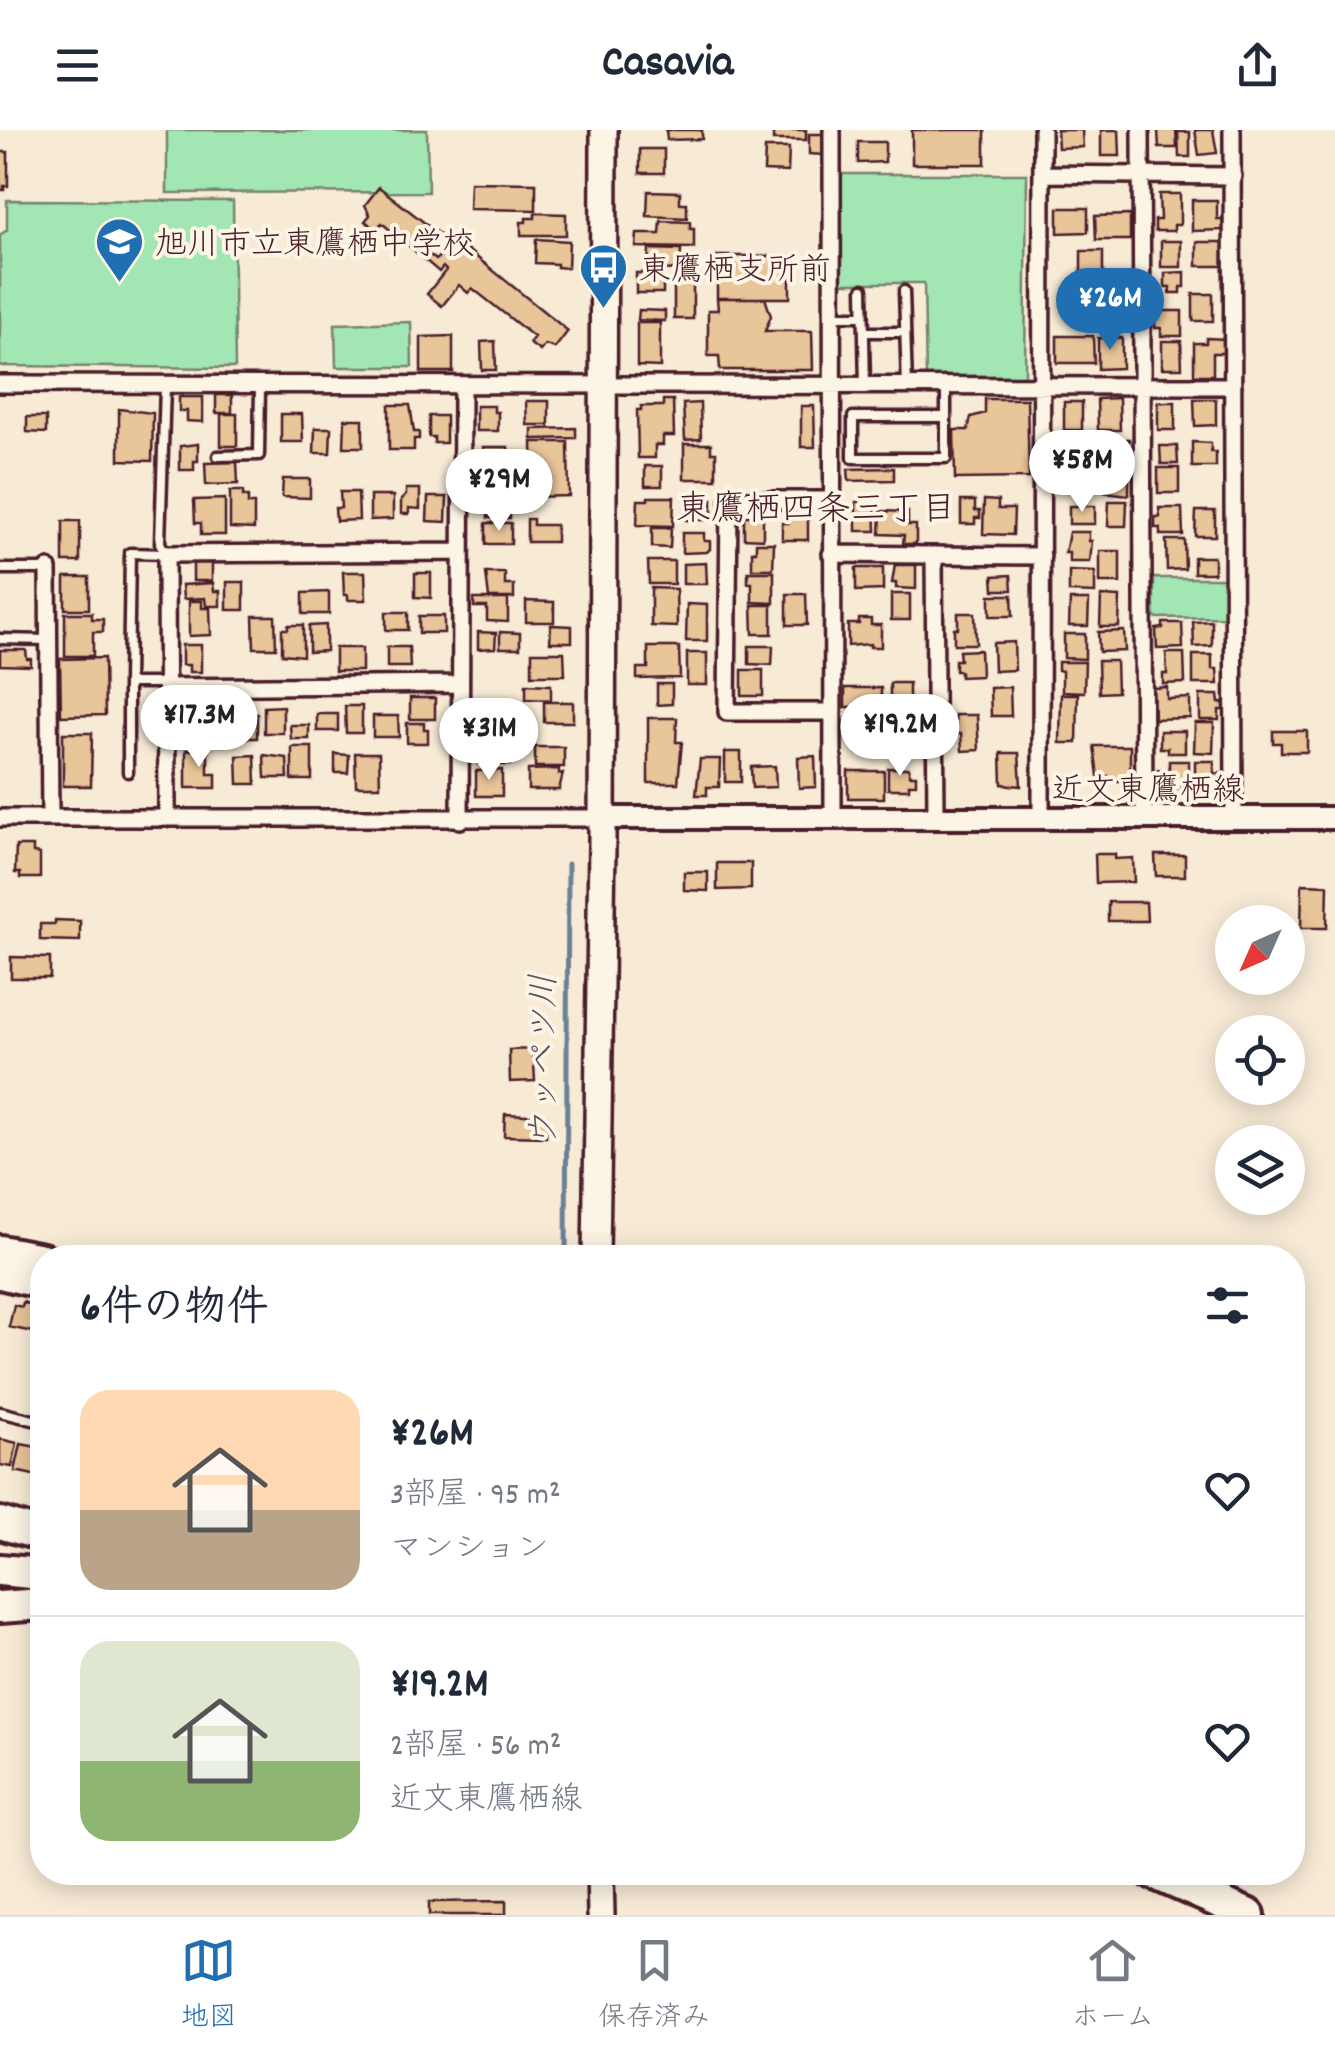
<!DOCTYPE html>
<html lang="ja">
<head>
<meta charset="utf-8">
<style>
  body { margin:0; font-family:Dekko,"Klee One",sans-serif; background:#f2f2f3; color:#1f2937; height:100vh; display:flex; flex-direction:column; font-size:38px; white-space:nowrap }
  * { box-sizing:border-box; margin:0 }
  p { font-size:32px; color:#747a83 }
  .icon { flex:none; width:55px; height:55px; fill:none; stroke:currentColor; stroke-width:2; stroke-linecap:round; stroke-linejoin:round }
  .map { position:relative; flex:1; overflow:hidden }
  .side { position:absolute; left:30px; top:1115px; width:1275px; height:640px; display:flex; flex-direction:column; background:#fff; border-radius:40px; box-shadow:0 5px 25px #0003 }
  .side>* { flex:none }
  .needle { width:65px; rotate:225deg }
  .buttons { position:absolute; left:1215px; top:775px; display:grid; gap:20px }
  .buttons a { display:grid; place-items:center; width:90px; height:90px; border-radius:50%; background:#fff; box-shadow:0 5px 25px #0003; font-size:50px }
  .price { position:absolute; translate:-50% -85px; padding:0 22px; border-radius:35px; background:#fff; color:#222; font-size:32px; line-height:65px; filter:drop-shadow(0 2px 5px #0008) }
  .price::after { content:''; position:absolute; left:50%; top:60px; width:30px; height:22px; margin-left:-15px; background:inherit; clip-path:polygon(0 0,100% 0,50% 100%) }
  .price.active { background:#1f6fb2; color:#fff }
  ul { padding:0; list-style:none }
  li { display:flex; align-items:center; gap:30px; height:250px; padding:0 50px }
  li+li { border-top:2px solid #e0e1e3 }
  li span { display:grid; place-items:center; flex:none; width:280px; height:200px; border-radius:30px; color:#555 }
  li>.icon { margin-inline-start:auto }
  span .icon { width:120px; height:120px; fill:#fffc; stroke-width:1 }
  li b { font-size:42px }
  h2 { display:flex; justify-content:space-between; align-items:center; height:120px; padding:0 50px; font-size:42px }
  header { display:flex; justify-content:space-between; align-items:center; height:130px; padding:0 50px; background:#fff; font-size:45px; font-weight:800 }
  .tab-bar { display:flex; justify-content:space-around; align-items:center; height:140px; border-top:2px solid #e0e1e3; background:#fff; font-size:28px; color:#747a83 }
  .tab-bar a { display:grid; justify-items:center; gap:5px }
  .tab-bar .active { color:#1f6fb2 }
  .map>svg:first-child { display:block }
  .green { fill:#a2e7b3; stroke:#76836f; stroke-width:2.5 }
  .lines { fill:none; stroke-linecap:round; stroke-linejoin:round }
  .stream { stroke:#698197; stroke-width:5 }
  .building { fill:#e9c59a; stroke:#4a1f2b; stroke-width:2.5 }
  .service-casing { stroke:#4a1f2b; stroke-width:15 }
  .minor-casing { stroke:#4a1f2b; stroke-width:22 }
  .tertiary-casing { stroke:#4a1f2b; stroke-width:28 }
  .primary-casing { stroke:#4a1f2b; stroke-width:32 }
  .motorway-casing { stroke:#4a1f2b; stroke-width:38 }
  .service { stroke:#fcf5e5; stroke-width:8 }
  .minor { stroke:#fcf5e5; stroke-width:15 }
  .tertiary { stroke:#fcf5e5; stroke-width:20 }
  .primary { stroke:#fcf5e5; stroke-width:25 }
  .motorway { stroke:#fcf5e5; stroke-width:30 }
  .labels { text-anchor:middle; stroke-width:8; stroke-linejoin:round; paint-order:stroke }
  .poi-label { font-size:32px; fill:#4a1f2b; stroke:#fcf5e5; text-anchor:start }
  .street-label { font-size:32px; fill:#4a1f2b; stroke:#fcf5e5 }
  .neighbourhood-label { font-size:35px; fill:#4a1f2b; stroke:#fcf5e5 }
  .water-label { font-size:35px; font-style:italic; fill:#5a5061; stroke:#fcf5e5 }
</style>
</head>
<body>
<header><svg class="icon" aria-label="menu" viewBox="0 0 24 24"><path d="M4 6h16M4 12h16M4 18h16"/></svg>Casavia<svg class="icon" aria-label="share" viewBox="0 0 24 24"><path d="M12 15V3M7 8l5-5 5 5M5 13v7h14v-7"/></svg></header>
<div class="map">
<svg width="1335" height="1785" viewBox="0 0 1335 1785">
  <rect width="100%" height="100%" fill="#f8ebd6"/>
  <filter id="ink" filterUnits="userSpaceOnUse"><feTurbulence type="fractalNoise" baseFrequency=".01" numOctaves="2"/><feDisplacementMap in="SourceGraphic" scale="20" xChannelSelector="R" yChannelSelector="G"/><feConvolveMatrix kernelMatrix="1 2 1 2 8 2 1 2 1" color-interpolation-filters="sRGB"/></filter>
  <g filter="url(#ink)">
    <path class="green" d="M167 0H427L428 62 167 63Z
      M840 44H1027L1025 247 926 248 924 153H839Z
      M7 70 233 71 235 238 0 236V105L7 100Z
      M411 192 412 237H336L335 194Z
      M1154 448H1226L1227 487 1154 488Z
      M232 565V606L182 607 181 573 189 566Z"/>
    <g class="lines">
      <path class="stream" d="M566 1128 568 734"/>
    </g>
    <path class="building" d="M666 0H702V9L667 10Z
      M773 0H806V10H773Z
      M912 0H985V34H912Z
      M1057 0H1082L1083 17 1058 18Z
      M1101 0H1119L1120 26H1101Z
      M1158 0H1176L1177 18H1159Z
      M1195 0H1213L1217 23 1199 25Z
      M1178 2H1190V27H1179Z
      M809 4H824V25L809 24Z
      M858 12H885V32L858 33Z
      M765 18H789L788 42 764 41Z
      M640 19H664V43H640Z
      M0 22H8V56H4V60H0Z
      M470 52 536 53V80L469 79Z
      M379 57 440 105 426 122 436 130 453 108 568 201 555 218 545 215 540 221 529 213 534 207 472 158 468 163 459 155 442 176 427 164 446 140 443 137 439 142 382 93 376 99 365 91 370 85 365 75Z
      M648 61 680 62V73H687V88L647 86Z
      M1159 64H1180V95H1174V101H1155V90H1160Z
      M1192 70H1217V89H1223V100L1192 101Z
      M1058 78H1088V102L1058 103Z
      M535 83 566 84V105H521V92H526V88H535Z
      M1130 85V110H1096L1095 86Z
      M661 91 690 92V99H694V118L636 117 637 104H660Z
      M536 109 569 111 568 138 557 137V134L535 133Z
      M1161 111H1181V137H1161Z
      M1197 112H1223V136H1197Z
      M649 119 681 120 680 140 648 139Z
      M1081 121H1103V170H1087L1088 164H1081Z
      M717 126H790V168H717Z
      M1185 142V157H1181V163H1170V157H1165V143Z
      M636 143H663V163H636Z
      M674 150H693V189H674Z
      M1193 164H1213V191H1193Z
      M717 168H765L771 186 765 201H812L813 240H720L719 226H708V180H718Z
      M639 180 665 181V191L638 190Z
      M1155 181H1182V206H1161V198H1155Z
      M637 193H660V237L637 236Z
      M453 206V242H421V207Z
      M1057 206H1093L1094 233H1057Z
      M1098 208H1122V238L1098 239Z
      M1206 208 1226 209V223H1213V245H1194V213H1206Z
      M495 211 496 240H482L481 212Z
      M1162 211H1181L1182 238H1162Z
      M216 265H232V283H216Z
      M179 267H203V292L187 291V281H179Z
      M1119 268 1120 300H1098L1097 269Z
      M985 269H1027L1029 348 955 349 954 300H968L971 287 985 283Z
      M1194 269H1216V295L1195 296Z
      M663 270H673L674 306H663V315H655V328H638L637 280H641V276H663Z
      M526 271H549V295H527Z
      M1064 272H1082V300H1064Z
      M1158 272H1175V300H1158Z
      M700 273 701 309 685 310 683 274Z
      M389 275H410L414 302H419V309H414V320H389Z
      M476 276H494V282H498V301H476Z
      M801 276H814L815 317H801Z
      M119 279 153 283 152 331 119 330Z
      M221 284H237V316H221Z
      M281 284H302L303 312H281Z
      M429 286H446V313H434V307H429Z
      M27 287H46V303L27 302Z
      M345 289H363V317H344Z
      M315 298H331L330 323H314Z
      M576 298V308L532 309V299Z
      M1103 309H1129V333L1102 332Z
      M532 312H568L569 366 533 367Z
      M1192 312 1211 313V322H1216V337H1192Z
      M1071 313H1093V334L1071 333Z
      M198 314V331H194V340H180V316Z
      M684 314H711V322H716V349H684Z
      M1160 316H1177L1178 334H1161Z
      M483 317H508V335H487Z
      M237 332 238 354 206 355 205 333Z
      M645 336H662V356H645Z
      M894 338V350L849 351 848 339Z
      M1104 338H1129V365L1104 362Z
      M1158 338H1179V363H1158Z
      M486 339H508V359H489Z
      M283 349H310V368L282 367Z
      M406 359H420V379L409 378V384H401V370L406 365Z
      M230 361H243V366H248V374H254V399L230 398Z
      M340 362H358L359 390 336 391 335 378H341Z
      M488 363H510V388H488Z
      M370 366H393V389L370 390Z
      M428 367H447L446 392 427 391Z
      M648 367H674L673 396 637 395 638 370H648Z
      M225 369V405H201V393H195L194 370Z
      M686 369H712V384H706L707 390H686Z
      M984 370 998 371V379H1014L1013 405 983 404Z
      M961 371H975V381H980V388H975V394H961Z
      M1109 371H1127L1126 396H1108Z
      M856 372H875L876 401H856Z
      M1069 376H1095V394H1069Z
      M1159 378H1182L1183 405H1160V398H1155V387H1160Z
      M881 381 908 382V395H916V414H903L904 405 880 404Z
      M1196 381H1215V406H1195Z
      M789 384H808V410H782V393H789Z
      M744 386H763V409L744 408Z
      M527 389H533V395H556V412H527Z
      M63 391H80V432H63Z
      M486 393H511V414H486Z
      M652 398H671L670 418 652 417Z
      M1069 402H1089V411H1092L1090 432H1069V423H1065Z
      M682 403H704V411H710V419L707 422 682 423Z
      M1166 410H1184L1185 439 1167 440Z
      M756 413H774L773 439H752V421H756Z
      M1100 421H1120V453H1100Z
      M1194 427H1214V443H1194Z
      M648 431H674V454H649Z
      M193 433H212V451H193Z
      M706 433 707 454H683V434Z
      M895 435H916V459L896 458V453H892Z
      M856 438H883V460L856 461Z
      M1069 441 1095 442V463L1069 462Z
      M343 442H365L366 470H348V465H344Z
      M748 442H774V473L752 472V453H748Z
      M415 443H431V468L415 467Z
      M486 443H505V455H514V468H489Z
      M1011 445 1012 460H994L993 446Z
      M65 447H89V479H65Z
      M227 452H244V480H227Z
      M213 453 214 461H220V476H206L205 468 183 469 182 455Z
      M651 458 676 459 677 497 651 496Z
      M329 462V484H303V463Z
      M787 464H806L807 495H787Z
      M891 464H910V490H891Z
      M990 465H1012L1013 486H990Z
      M1101 466 1120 467 1119 497H1100Z
      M474 469H508V492L487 491V477H474Z
      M1070 470H1089L1088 496H1069Z
      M189 471H202V478H210L211 505 189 506Z
      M526 471 554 472V492H526Z
      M687 474 707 475V511H686Z
      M752 475H772V504H753Z
      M386 482H408V500H386Z
      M65 483H92V489H103V502H93V526H65Z
      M958 483H975L976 514H954V498H958Z
      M253 486H275L276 518H254Z
      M419 486H444V503H419Z
      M859 489H871V495H881V517H870V514L848 516V494H859Z
      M1212 491V516L1194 517 1193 492Z
      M1163 493H1182L1183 518 1157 519 1156 499 1163 498Z
      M288 495H303V526L282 524V499H288Z
      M326 495V521L309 522V496Z
      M551 495 572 496V512H550Z
      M1124 501 1125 521 1099 522 1098 502Z
      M478 502 496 503 495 518 478 519Z
      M500 502 520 503V518H500Z
      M1064 504H1085V529L1064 528Z
      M1014 512 1015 540 994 541 993 513Z
      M182 515H201V542H189V535H182Z
      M749 516H773L772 535 749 534Z
      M387 517H409L410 537H387Z
      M648 517H679L680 548 637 549V538H648Z
      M335 518H362V541H335Z
      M0 520H26L27 529H31V536L0 535Z
      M980 520 981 546 960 547V541H955V530H960L959 521Z
      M532 522H564L565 545H532Z
      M687 523H707V555H687Z
      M1166 523H1184L1185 553 1163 554V544H1167Z
      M1193 525H1212V539H1217L1218 554H1193Z
      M104 528 105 585 61 586 60 529Z
      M1098 531H1116L1117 562 1099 563Z
      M1058 532H1085L1084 562 1062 561V541L1058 540Z
      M742 540H763V566H742Z
      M890 553H909V577H890Z
      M526 554 551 555V570L526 569Z
      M657 554H672V574L657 575Z
      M1010 557 1011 586H991L990 558Z
      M1167 557V569L1190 568V588L1154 589 1153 558Z
      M845 558H881V577H845Z
      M1061 564H1078L1077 613H1060Z
      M1200 565H1218L1219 573H1225V580H1219V590H1200Z
      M410 568H435V589H410Z
      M544 572H573V592H544Z
      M473 573 495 574 496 587H473Z
      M283 576V603H264V577Z
      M345 576H362V603H346Z
      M236 580 257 584V608H237Z
      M889 580H912V597H907V608H889Z
      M858 583H876V623H857Z
      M317 584H338V601H317Z
      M955 585H977L979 620 962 621 961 604H956Z
      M373 586H398L399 607H373Z
      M648 588H677L676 612H682L678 653H648Z
      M407 593H424V599H428V613H407Z
      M1195 593H1214L1213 623 1194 622Z
      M290 595H309V609H291Z
      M1160 601H1185V623H1168V618H1160Z
      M1273 601H1307V622H1281V613H1273Z
      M63 603H92L91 656H63Z
      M478 614 511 615 510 635 478 634Z
      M1094 616H1130V646H1120V651H1108V646H1098Z
      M292 617H312V650H292Z
      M535 617H564V637H535Z
      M186 620H208V644H216V658H186Z
      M725 622H741V652H725Z
      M355 623H379L380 656H356Z
      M1001 623H1019L1021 656 1002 654Z
      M335 624 349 625 348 643H335Z
      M255 625 256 654H238L237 626Z
      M264 625 287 628 288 648H265Z
      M815 626 816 657 799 658 798 627Z
      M700 629H720L719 657H707V665H696Z
      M1169 631H1189V652H1182V665H1163V656H1159L1158 640H1169Z
      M1195 631H1214V644L1223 643V654H1214V662H1195Z
      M775 636 776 657 752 658 751 637Z
      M888 638H909V645H916V654H909V659H888Z
      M559 639V644L563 643 559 660H528V640Z
      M502 640V666H476V641Z
      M848 641H884V668H848Z
      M16 716H33V723L40 724V748H20V743H15Z
      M1095 724H1115V729L1133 728 1134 752 1096 753Z
      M1155 725H1185V746H1156Z
      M717 733H751V759L717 760Z
      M684 742H708V761L684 760Z
      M1302 754 1328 755 1327 798H1301Z
      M1108 772H1146L1147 791H1108Z
      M55 790 80 791V811L40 810V794H55Z
      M1288 809H1299V833H1288Z
      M11 827 50 828V848H11Z
      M533 919 535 951 510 952 509 920Z
      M505 984 547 986 546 1007 504 1006Z
      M23 1172 42 1180V1204L9 1197 14 1175 22 1177Z
      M0 1309 17 1313 12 1337 0 1335Z
      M21 1314 42 1318 38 1346 15 1341Z
      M506 1771V1785H429V1772Z"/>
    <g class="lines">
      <defs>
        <path id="service" d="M863 159 865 257
          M904 161 907 257
          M832 186H863
          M864 202H905
          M946 257V328H853V287H946
          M218 326 259 325 260 256
          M0 439H48
          M0 509 48 510
          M128 553 130 423 166 424 160 413 165 256
          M128 642V553H165
          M0 1282 37 1291"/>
        <path id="minor" d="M832 0 833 688
          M1141 0 1144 689
          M1232 0 1234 688
          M1042 44 1233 46
          M0 254 1233 256
          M831 370H729L727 582H832
          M831 424 1042 426
          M934 425 936 687
          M48 439 50 688
          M165 557 460 554
          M167 687 166 424 460 422
          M0 688H602
          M1041 688 1042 0
          M460 690 462 257"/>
        <path id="tertiary" d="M602 688H1335"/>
        <path id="primary" d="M596 1128 602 715 604 0
          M600 1742 601 1785"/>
        <path id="motorway" d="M0 1121 42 1129
          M0 1143 42 1153
          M0 1393 42 1405
          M0 1440 42 1444
          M0 1477 42 1474
          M1151 1742 1249 1785"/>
      </defs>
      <use href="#service" class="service-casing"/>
      <use href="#minor" class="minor-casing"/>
      <use href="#tertiary" class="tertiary-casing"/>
      <use href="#primary" class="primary-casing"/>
      <use href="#motorway" class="motorway-casing"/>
      <use href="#service" class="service"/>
      <use href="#minor" class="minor"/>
      <use href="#tertiary" class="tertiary"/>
      <use href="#primary" class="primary"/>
      <use href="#motorway" class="motorway"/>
    </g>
  </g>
  <defs>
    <symbol id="school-pin" viewBox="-11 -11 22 30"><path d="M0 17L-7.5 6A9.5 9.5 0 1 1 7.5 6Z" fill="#1f6fb2" stroke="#fcf5e5"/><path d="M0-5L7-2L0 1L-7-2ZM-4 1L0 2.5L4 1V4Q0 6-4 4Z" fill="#fff"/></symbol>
    <symbol id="bus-pin" viewBox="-11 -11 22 30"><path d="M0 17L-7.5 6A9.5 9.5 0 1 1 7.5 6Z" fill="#1f6fb2" stroke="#fcf5e5"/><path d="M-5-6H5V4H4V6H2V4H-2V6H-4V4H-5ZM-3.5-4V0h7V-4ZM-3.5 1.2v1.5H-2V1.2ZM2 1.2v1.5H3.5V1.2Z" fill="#fff"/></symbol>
  </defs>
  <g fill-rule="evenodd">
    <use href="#school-pin" x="92" y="84" width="55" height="75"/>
    <use href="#bus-pin" x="576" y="110" width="55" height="75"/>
  </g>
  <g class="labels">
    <g class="poi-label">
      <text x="155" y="123">旭川市立東鷹栖中学校</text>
      <text x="639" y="149">東鷹栖支所前</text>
    </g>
    <g class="street-label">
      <text x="1148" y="669">近文東鷹栖線</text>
    </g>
    <g class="neighbourhood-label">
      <text x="816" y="389">東鷹栖四条三丁目</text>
    </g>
    <g class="water-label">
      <text transform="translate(542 931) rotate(-90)" y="12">ウッペツ川</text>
    </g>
  </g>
</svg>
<div class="buttons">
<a><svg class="needle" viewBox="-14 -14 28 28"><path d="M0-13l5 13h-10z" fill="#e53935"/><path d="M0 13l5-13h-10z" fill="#747a83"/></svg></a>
<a><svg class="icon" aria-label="locate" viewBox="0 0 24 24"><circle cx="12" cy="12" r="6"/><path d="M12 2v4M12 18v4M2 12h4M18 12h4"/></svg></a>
<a><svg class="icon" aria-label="layers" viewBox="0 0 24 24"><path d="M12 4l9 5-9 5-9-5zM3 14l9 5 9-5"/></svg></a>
</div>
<b class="price active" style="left:1110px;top:223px">¥26M</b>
<b class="price" style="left:1082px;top:385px">¥58M</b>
<b class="price" style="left:499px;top:404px">¥29M</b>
<b class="price" style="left:199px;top:640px">¥17.3M</b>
<b class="price" style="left:900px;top:649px">¥19.2M</b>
<b class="price" style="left:489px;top:653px">¥31M</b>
<section class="side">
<h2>6件の物件<svg class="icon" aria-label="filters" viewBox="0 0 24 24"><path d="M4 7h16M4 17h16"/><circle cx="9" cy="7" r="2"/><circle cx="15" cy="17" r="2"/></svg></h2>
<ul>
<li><span style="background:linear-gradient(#ffd9b3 60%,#b9a48a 0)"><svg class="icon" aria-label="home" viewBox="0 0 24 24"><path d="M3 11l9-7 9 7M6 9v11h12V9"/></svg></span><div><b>¥26M</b><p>3部屋 · 95 m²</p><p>マンション</p></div><svg class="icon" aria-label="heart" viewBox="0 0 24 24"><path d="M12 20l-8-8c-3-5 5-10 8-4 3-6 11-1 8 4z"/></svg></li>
<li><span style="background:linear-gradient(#dfe7d0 60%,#8fb573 0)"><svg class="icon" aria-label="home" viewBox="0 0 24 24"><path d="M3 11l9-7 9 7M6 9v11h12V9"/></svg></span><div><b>¥19.2M</b><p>2部屋 · 56 m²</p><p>近文東鷹栖線</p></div><svg class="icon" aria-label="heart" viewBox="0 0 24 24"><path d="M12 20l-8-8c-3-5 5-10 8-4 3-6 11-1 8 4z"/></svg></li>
</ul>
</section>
</div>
<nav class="tab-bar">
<a class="active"><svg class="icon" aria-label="map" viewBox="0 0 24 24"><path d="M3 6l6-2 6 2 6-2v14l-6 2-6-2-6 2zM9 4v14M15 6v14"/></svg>地図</a>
<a><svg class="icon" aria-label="saved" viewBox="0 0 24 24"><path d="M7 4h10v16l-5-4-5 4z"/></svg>保存済み</a>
<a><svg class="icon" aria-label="home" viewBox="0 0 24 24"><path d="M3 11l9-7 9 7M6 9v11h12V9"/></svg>ホーム</a>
</nav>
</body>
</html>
